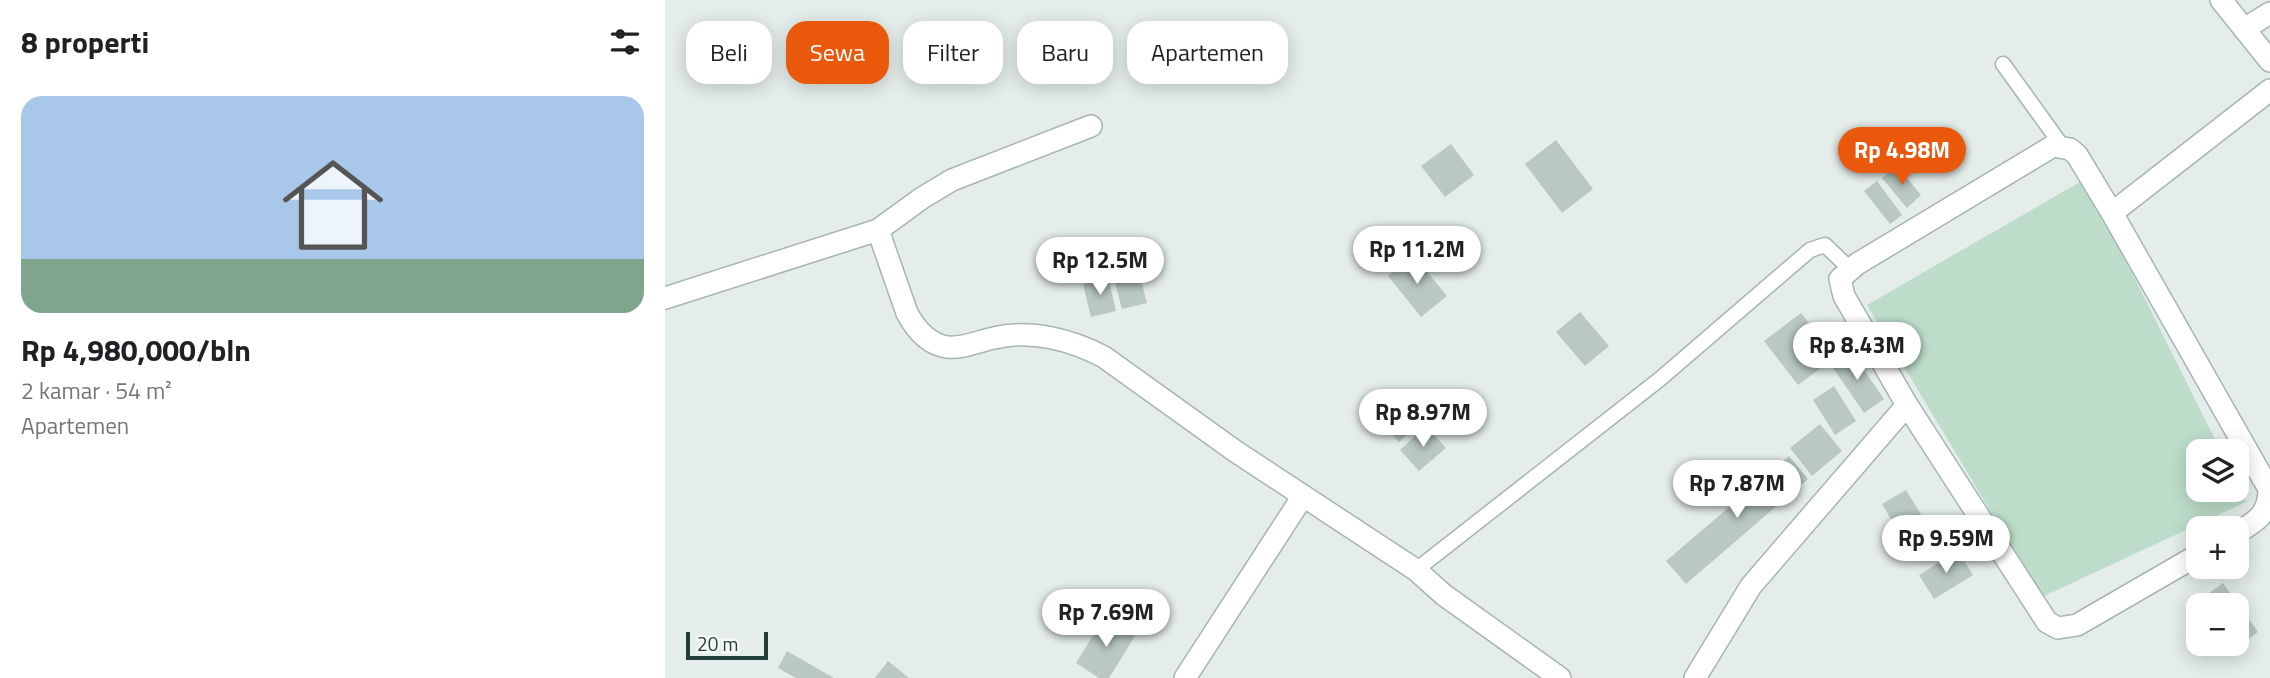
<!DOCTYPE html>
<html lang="id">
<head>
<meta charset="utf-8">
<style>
  body { margin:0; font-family:"Titillium Web",sans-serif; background:#f2f2f2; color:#202124; height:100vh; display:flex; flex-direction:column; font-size:26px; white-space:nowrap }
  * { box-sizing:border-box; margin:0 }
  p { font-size:23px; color:#757577 }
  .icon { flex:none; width:38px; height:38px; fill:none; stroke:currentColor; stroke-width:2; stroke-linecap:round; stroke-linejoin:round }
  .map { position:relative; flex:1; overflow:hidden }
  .side { display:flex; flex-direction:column; background:#fff; width:665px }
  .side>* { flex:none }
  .top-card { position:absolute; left:21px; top:21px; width:665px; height:63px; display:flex; gap:14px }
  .controls { position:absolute; left:1521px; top:439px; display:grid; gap:14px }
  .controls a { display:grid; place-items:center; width:63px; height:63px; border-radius:14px; background:#fff; box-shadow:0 4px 18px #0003; font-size:35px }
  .scale { position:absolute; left:21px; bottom:18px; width:82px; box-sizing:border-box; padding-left:7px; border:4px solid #233e3a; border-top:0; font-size:19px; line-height:24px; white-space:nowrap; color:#233e3a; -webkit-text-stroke:5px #f4f9f7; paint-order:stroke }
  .price { position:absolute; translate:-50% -60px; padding:0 16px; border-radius:24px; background:#fff; color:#222; font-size:23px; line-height:46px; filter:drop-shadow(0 2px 4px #0008) }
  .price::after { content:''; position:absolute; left:50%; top:42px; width:21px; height:16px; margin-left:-10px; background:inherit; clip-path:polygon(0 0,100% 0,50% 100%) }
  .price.selected { background:#ea580c; color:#fff }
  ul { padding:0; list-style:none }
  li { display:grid; align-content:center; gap:14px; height:371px; padding:0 21px }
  li span { display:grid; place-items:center; height:217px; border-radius:21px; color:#555 }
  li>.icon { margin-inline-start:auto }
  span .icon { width:126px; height:126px; fill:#fffc; stroke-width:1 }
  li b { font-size:30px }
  h2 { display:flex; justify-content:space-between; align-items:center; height:84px; padding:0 21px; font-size:30px }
  .pill { padding:0 24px; border-radius:21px; background:#fff; box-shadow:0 4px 18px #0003; font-size:24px; line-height:63px }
  .pill.selected { background:#ea580c; color:#fff }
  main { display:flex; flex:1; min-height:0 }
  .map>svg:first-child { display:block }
  .green { fill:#bdddca }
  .building { fill:#b9c8c3 }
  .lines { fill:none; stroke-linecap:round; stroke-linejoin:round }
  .lane-casing { stroke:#a6b5b2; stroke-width:17 }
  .street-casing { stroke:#a6b5b2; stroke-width:24 }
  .secondary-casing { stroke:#a2b8b3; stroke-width:24 }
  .lane { stroke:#fff; stroke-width:14 }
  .street { stroke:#fff; stroke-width:21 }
  .secondary { stroke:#fff; stroke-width:21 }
</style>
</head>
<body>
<main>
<section class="side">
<h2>8 properti<svg class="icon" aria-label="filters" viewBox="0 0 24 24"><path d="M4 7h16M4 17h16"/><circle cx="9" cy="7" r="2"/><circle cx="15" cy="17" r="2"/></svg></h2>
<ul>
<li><span style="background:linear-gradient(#a9c7e8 75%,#7fa58c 0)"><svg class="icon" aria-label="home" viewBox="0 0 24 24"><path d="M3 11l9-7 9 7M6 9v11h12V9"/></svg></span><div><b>Rp 4,980,000/bln</b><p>2 kamar · 54 m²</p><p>Apartemen</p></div></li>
</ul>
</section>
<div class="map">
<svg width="1605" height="678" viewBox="0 0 1605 678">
  <rect width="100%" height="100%" fill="#e4edea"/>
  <path class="green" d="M1420 179 1556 451 1533 452V490H1572V483L1581 502 1377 597 1202 305Z"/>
  <path class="building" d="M891 140 928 189 897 213 860 164Z
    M786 144 809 175 780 197 756 166Z
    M1232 166 1256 195 1242 208 1217 178Z
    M1212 181 1237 215 1225 224 1199 191Z
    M748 255 782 296 756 317 723 276Z
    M474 273 482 303 457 309 449 279Z
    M443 277 451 311 426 317 418 284Z
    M915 312 944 346 920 366 891 332Z
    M1136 313 1170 357 1133 385 1099 341Z
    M1186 351 1219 399 1199 413 1166 365Z
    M1169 386 1191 421 1170 435 1148 400Z
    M739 402 756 421 734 442 716 422Z
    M1155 424 1177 451 1147 476 1125 448Z
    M761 426 781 448 754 471 735 450Z
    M1124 456 1143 479 1021 584 1001 561Z
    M1241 490 1276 547 1251 561 1217 504Z
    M1293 551 1308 575 1269 599 1254 575Z
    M1558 583 1593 632 1560 656 1552 644H1572V606H1533V618L1525 607Z
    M440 616 470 636 444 678H434L411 663Z
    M122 651 169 678H131L113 668Z
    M223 661 244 678H210Z"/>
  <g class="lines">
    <defs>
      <path id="lane" d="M1338 64 1397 146
        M751 570 995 379 1145 250 1160 245 1185 269"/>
      <path id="street" d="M1579 29 1605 13
        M1447 213 1604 489C1604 514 1592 521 1572 533
        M213 230 242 313C250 328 263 344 282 347 297 349 314 341 329 338 366 329 407 340 439 357L570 451 751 570 779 595 895 678
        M0 298 213 230 257 198 287 180 426 126
        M1533 555 1412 625 1393 628 1382 622 1242 405 1179 296 1175 279 1192 264 1388 146 1405 149 1412 155 1447 213 1605 90
        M520 678 638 496
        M1030 678 1086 586 1242 405"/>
      <path id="secondary" d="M1556 0 1605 61"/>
    </defs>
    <use href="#lane" class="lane-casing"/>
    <use href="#street" class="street-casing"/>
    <use href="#secondary" class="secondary-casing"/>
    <use href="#lane" class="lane"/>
    <use href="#street" class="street"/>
    <use href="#secondary" class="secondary"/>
  </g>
</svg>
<div class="controls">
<a><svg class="icon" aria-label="layers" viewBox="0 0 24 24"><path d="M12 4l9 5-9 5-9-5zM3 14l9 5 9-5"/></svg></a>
<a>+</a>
<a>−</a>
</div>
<div class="scale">20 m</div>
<b class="price selected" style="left:1237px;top:187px">Rp 4.98M</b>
<b class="price" style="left:752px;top:286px">Rp 11.2M</b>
<b class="price" style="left:435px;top:297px">Rp 12.5M</b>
<b class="price" style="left:1192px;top:382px">Rp 8.43M</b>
<b class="price" style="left:758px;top:449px">Rp 8.97M</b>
<b class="price" style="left:1072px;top:520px">Rp 7.87M</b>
<b class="price" style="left:1281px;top:575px">Rp 9.59M</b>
<b class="price" style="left:441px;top:649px">Rp 7.69M</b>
<div class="top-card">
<a class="pill">Beli</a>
<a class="pill selected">Sewa</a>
<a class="pill">Filter</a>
<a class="pill">Baru</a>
<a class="pill">Apartemen</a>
</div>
</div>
</main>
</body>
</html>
